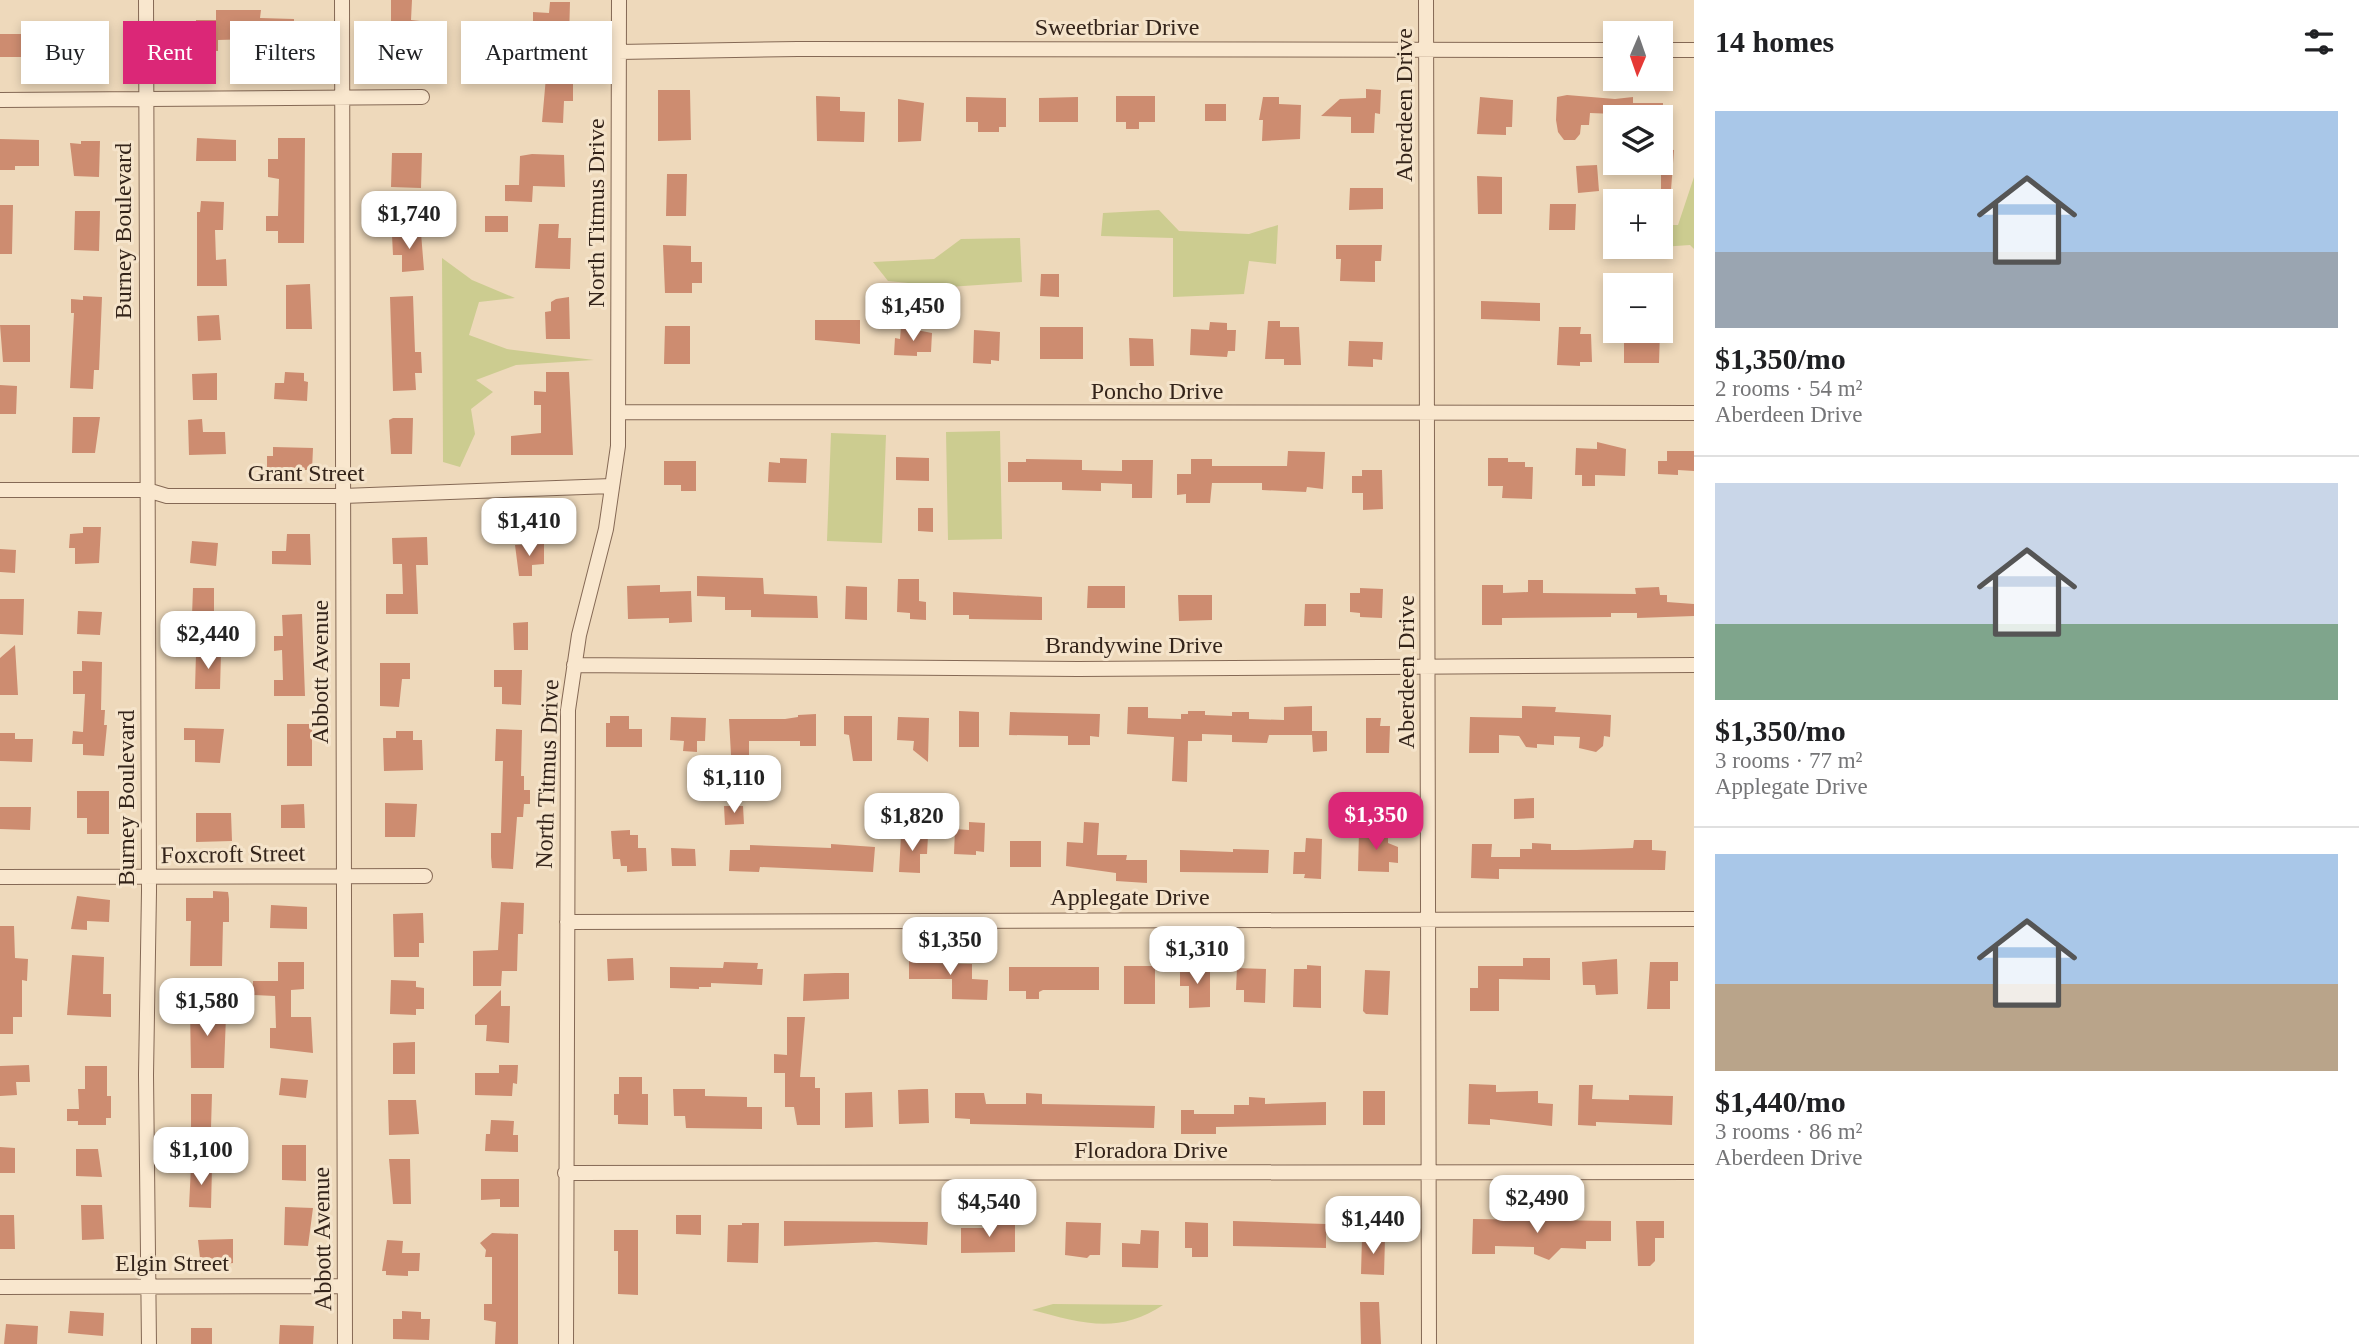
<!DOCTYPE html>
<html lang="en">
<head>
<meta charset="utf-8">
<style>
  body { margin:0; font-family:"Times New Roman",serif; background:#f6f6f6; color:#202124; height:100vh; display:flex; flex-direction:column; font-size:26px; white-space:nowrap }
  * { box-sizing:border-box; margin:0 }
  p { font-size:23px; color:#757577 }
  .icon { flex:none; width:38px; height:38px; fill:none; stroke:currentColor; stroke-width:2; stroke-linecap:round; stroke-linejoin:round }
  .map { position:relative; flex:1; overflow:hidden }
  .panel { display:flex; flex-direction:column; background:#fff; width:665px }
  .panel>* { flex:none }
  .banner { position:absolute; left:21px; top:21px; width:665px; height:63px; display:flex; gap:14px }
  .needle { width:46px; rotate:182deg }
  .tools { position:absolute; left:1603px; top:21px; display:grid; gap:14px }
  .tools a { display:grid; place-items:center; width:70px; height:70px; border-radius:0px; background:#fff; box-shadow:0 4px 10px #0003; font-size:35px }
  .price { position:absolute; translate:-50% -60px; padding:0 16px; border-radius:14px; background:#fff; color:#222; font-size:23px; line-height:46px; filter:drop-shadow(0 2px 4px #0008) }
  .price::after { content:''; position:absolute; left:50%; top:42px; width:21px; height:16px; margin-left:-10px; background:inherit; clip-path:polygon(0 0,100% 0,50% 100%) }
  .price.current { background:#db2777; color:#fff }
  ul { padding:0; list-style:none }
  li { display:grid; align-content:center; gap:14px; height:371px; padding:0 21px }
  li+li { border-top:2px solid #e0e0e0 }
  li span { display:grid; place-items:center; height:217px; border-radius:0px; color:#555 }
  li>.icon { margin-inline-start:auto }
  span .icon { width:126px; height:126px; fill:#fffc; stroke-width:1 }
  li b { font-size:30px }
  h2 { display:flex; justify-content:space-between; align-items:center; height:84px; padding:0 21px; font-size:30px }
  .pill { padding:0 24px; border-radius:0px; background:#fff; box-shadow:0 4px 10px #0003; font-size:24px; line-height:63px }
  .pill.current { background:#db2777; color:#fff }
  main { display:flex; flex:1; min-height:0 }
  .map>svg:first-child { display:block }
  .green { fill:#cccc90 }
  .building { fill:#cd8c70 }
  .lines { fill:none; stroke-linecap:round; stroke-linejoin:round }
  .minor-casing { stroke:#856955; stroke-width:16 }
  .minor { stroke:#f9e7ce; stroke-width:14 }
  .labels { text-anchor:middle; stroke-width:6; stroke-linejoin:round; paint-order:stroke }
  .street-label { font-size:24px; fill:#34241a; stroke:#f5e4cb }
</style>
</head>
<body>
<main>
<div class="map">
<svg width="1694" height="1344" viewBox="0 0 1694 1344">
  <rect width="100%" height="100%" fill="#eed9bb"/>
  <path class="green" d="M1694 177V249L1690 245 1661 247V225H1678Z
    M1159 210 1179 231 1249 234 1278 225 1276 264 1249 261 1244 294 1173 297V238L1101 236 1103 213Z
    M1020 238 1022 282 949 287 888 281 873 262 934 259 961 239Z
    M442 258 472 280 515 298 479 302 469 335 507 349 594 360 516 365 476 380 493 392 471 409 475 434 460 467 443 462Z
    M1000 431 1002 539 948 540 946 432Z
    M831 433 886 435 882 543 827 541Z
    M1053 1304 1163 1305C1118 1335 1081 1323 1032 1310Z"/>
  <path class="building" d="M391 0H412L411 20 429 22V29L440 30 439 46 427 45V54H391Z
    M550 2H570L569 38 555 37V30L533 29V12L549 13Z
    M216 10H261L260 18 294 19V27H303L302 51H262V46H253V39L218 40V51L196 50V20H216Z
    M101 32V63H67V40H81V33Z
    M0 34H28L29 57H0Z
    M559 75H573V101H564L563 123 542 122 546 77 559 78Z
    M1366 89 1381 90 1380 114 1375 113 1374 133H1351V117L1321 116 1340 99 1366 98Z
    M658 90H690L691 140 658 141Z
    M1567 95 1615 99 1633 97V103H1663V117H1615V114L1590 113 1589 125H1581L1580 134 1575 140H1564L1558 132 1556 120 1557 97Z
    M816 96 840 97V111L865 112 864 142 817 141Z
    M1116 96H1155V122H1139V129H1126V122H1116Z
    M966 97 1006 98V127H999V132H978V122H966Z
    M1078 97V122H1039V98Z
    M1263 97H1279V104L1301 105 1300 139 1262 141 1263 120H1259Z
    M1480 97 1513 100 1512 127H1506V135L1477 134Z
    M898 99 924 103 921 141 898 142Z
    M1205 104H1226V121H1205Z
    M197 138 236 140V161H196Z
    M278 138H305L304 243H278V231H266V216H278L279 179 268 177V159H278Z
    M0 139 39 140V166H15V170H0Z
    M81 141H100L99 177 74 176 70 143 81 144Z
    M1661 149 1674 150 1671 190H1661Z
    M392 153H422L421 188 391 187Z
    M532 154 564 155 565 187 533 186 532 202 505 201V185H519L520 156Z
    M1597 165 1599 191 1578 193 1576 166Z
    M667 174H687L686 216H666Z
    M1477 176 1502 177V214H1478Z
    M1350 188H1383V209L1349 210Z
    M201 201 224 202 223 230H215L216 260 226 259 227 286H197V212H200Z
    M1550 204H1576L1575 230H1549Z
    M0 205H13L12 254H0Z
    M75 211H100L99 251 74 250Z
    M485 216H508V232H485Z
    M539 224H559L558 238H571L570 269 535 268Z
    M421 233 424 270 402 272V255H393L392 235Z
    M663 245 691 246V262H702V283H692V293H665Z
    M1336 245H1382L1381 261H1375V282L1340 281 1341 259H1336Z
    M1041 274H1059V297L1040 296Z
    M310 284 312 329H286V285Z
    M83 296 102 297 99 370H94L93 389 70 388 74 313H71V299L83 300Z
    M413 296 415 352H421L422 373H415L416 390 393 391 390 297Z
    M569 297 570 339H546L545 312 551 311V302L556 299Z
    M1481 301 1540 303V321L1481 319Z
    M219 315 221 340 198 341 197 316Z
    M815 320H860V344L815 340Z
    M1268 321H1280V327H1299L1301 365H1284V359H1265Z
    M1210 322 1227 323V330H1236L1235 351H1228L1227 357 1190 355 1191 329 1209 330Z
    M0 325H30V362H3Z
    M665 326H690V364H664Z
    M901 327 932 333 931 352H917V356L894 355 895 338 900 339Z
    M1040 327H1083V359H1040Z
    M1559 327H1581L1580 334H1591L1592 362H1580V366L1557 365Z
    M974 330 1000 332 999 361 991 360V364L973 363Z
    M1646 331H1660L1659 363H1624V339L1646 340Z
    M1129 338 1153 339 1154 366H1130Z
    M1349 341 1383 342 1382 360 1373 359V367L1348 366Z
    M285 372 304 373V381L308 382 307 401 274 399 275 383H284Z
    M546 372H569L573 455H511V436L541 433V405H534V391L546 392Z
    M217 373V400H193L192 374Z
    M0 385 17 386 16 414H0Z
    M73 417H100L95 453H72Z
    M393 418H413L412 454H391L389 420Z
    M202 419 203 432H225L226 454 189 455 188 420Z
    M1597 442 1626 449 1625 476 1595 475V486H1582V475H1575L1576 448 1597 449Z
    M273 447 313 448 312 470H267V456H273Z
    M1288 451 1325 452 1323 489 1307 487 1306 492 1262 490V483H1212L1210 503H1186V494L1177 495V474H1191V459H1212V466H1287Z
    M1667 451H1694V471L1678 470V475L1658 474V461H1667Z
    M896 457 929 458V481L896 480Z
    M780 458 807 459 806 483 768 482 769 462 780 463Z
    M1488 458H1508V462H1525V467H1533L1532 499 1502 498 1503 486H1488Z
    M1026 459 1082 460V470L1122 471V460H1153L1152 498H1132V484L1101 483V491L1062 490V482H1008V462H1026Z
    M664 461H696V491H681V485H664Z
    M1362 470H1382L1383 509 1363 510V493H1352V476H1362Z
    M918 508H933V532L918 531Z
    M83 527H101L99 563 75 564V548H69L70 534 83 533Z
    M287 534H310L311 565 272 564V551H286Z
    M427 537 428 565H416L418 614H386V594H403L402 564H393L392 538Z
    M192 541 218 543 216 566 190 563Z
    M544 544V564L532 565V576H519L515 545Z
    M0 549 16 550 15 573 0 572Z
    M697 576 763 578 764 594 817 596 818 618 751 617V610H725V597L697 596Z
    M898 579H919V601L926 602V620L910 619V613L897 612Z
    M1528 580H1543V593L1636 594 1635 588 1659 587 1660 595H1667V602L1694 604V616L1637 618V613H1611V617L1502 618V625H1482V585H1503V593L1528 592Z
    M660 585V592L691 591 692 622 669 623V618L628 619 627 586Z
    M846 586 867 587V620L845 619Z
    M1088 586H1125V608H1087Z
    M193 588H214V616H192Z
    M1360 588 1383 589 1382 618 1360 617V613L1350 612V593H1360Z
    M953 592 1042 597V620L969 619V615H953Z
    M1178 595H1212V620L1179 621Z
    M0 599H24L23 635 0 634Z
    M1305 604H1326V626H1304Z
    M78 611 102 612 100 635 77 634Z
    M302 614 305 696H274V680H283L282 650 274 651V636H283L282 615Z
    M528 622V650H514L513 623Z
    M15 645 18 695H0V658Z
    M196 653H221L220 689H195Z
    M82 661 102 662 101 710H105L104 725H107L104 756 83 755V744H72L73 731 83 732 85 694H73V671H82Z
    M380 663H410V679H402L399 707 380 706Z
    M494 670H522L521 705 502 704V687H494Z
    M1312 706V731H1327V751L1313 752 1312 735H1269L1267 743 1232 742V735L1202 734V741H1188L1187 782 1172 781 1174 737 1127 734 1128 707H1148V718L1181 719V714H1188V711H1205V715L1232 716V712H1249V719L1284 720V707Z
    M1522 706 1556 707 1555 712 1611 715 1610 737 1604 736 1603 746 1596 752 1579 748 1580 737 1554 736V745L1537 744V748L1526 747 1519 736 1499 735V753H1469L1470 717 1522 718Z
    M959 711 979 712V747H959Z
    M1010 712 1100 714 1099 737 1090 736V745H1068V736L1009 735Z
    M816 714V746H800V741H749V755H731L729 719H785L798 717V715Z
    M610 716H629V729H642V747H606V723H610Z
    M844 716H872V761H853L849 735 844 734Z
    M671 717 706 718 705 741H697V752L683 751 684 741 670 740Z
    M898 717 929 718 928 762 913 750 914 741 897 740Z
    M1366 718H1381L1380 726H1390L1389 753H1366Z
    M287 724H312V766H287Z
    M184 728 224 729 220 763 195 762V740H184Z
    M496 729 522 730 521 776H524V790H530V804H524L523 817H517L513 869 492 868 491 857V833H501L503 761H495Z
    M396 731H413V740H422L423 770 384 771 383 738H396Z
    M0 733H15V739H33L32 762 0 761Z
    M77 791H109V834H87V818H77Z
    M1534 798V818L1514 819V799Z
    M916 801H933L934 820 917 821Z
    M385 803 417 804 415 837H385Z
    M304 804 305 828H281V805Z
    M1343 804H1360V824L1342 823Z
    M724 806H743L744 824 725 825Z
    M0 807H31L30 830 0 829Z
    M196 813H231L232 841 196 842Z
    M969 822 985 823 984 852 976 851V855L954 854 955 829 969 830Z
    M1084 822 1099 823 1097 855H1127L1126 860H1147V883L1116 881V873L1066 866 1067 842 1083 843Z
    M630 830V835H638V848H646L647 871 627 872V866H621L620 859H613L611 831Z
    M1359 831 1388 832V843L1398 847V863L1389 862V872L1358 871Z
    M901 835 928 836 927 854H920V873L899 872Z
    M1306 838 1322 839 1321 879 1304 878 1305 874H1293L1294 852H1305Z
    M1634 840H1652V850L1666 851 1665 870 1499 869V879L1471 878 1472 844H1492L1491 857H1520V849H1532V843L1551 844V850H1577L1633 848Z
    M1010 841H1041V867H1010Z
    M831 844 875 847 873 872 760 867 759 872 729 871 730 850H750V845L831 848Z
    M671 848 695 849 696 866H672Z
    M1233 849 1269 850 1268 873 1180 872V850L1233 852Z
    M213 891 228 892 229 899V922H223L222 966H190L191 921H186V898H213Z
    M77 896 110 900 109 922 87 921V930L71 929Z
    M501 902 524 903 523 934H518L517 971H502L501 986H473V951L498 950Z
    M271 905 307 907V929L270 928Z
    M423 913 424 943H419V957H394L393 914Z
    M0 926H14L15 958 28 959 27 981 22 980V1017H13V1034H0Z
    M72 955 104 957 103 994H111V1017L67 1015Z
    M909 956H933V963L972 964V979L988 980 987 1000 952 999V979H909Z
    M633 958 634 980 608 981 607 959Z
    M1523 958H1550V980L1499 979V1011H1470V988H1478V966H1523Z
    M1617 959 1618 994 1596 995 1595 985H1583L1582 962Z
    M278 962H304V989L291 990V1017H311L313 1053 270 1048V1028H276L275 996 253 995V981H278Z
    M724 962 758 963 757 969H763L762 985 711 983V987H699V989L670 988V967L723 968Z
    M1650 962H1678V981H1670V1009H1647Z
    M1307 965 1321 966V1008L1293 1007 1294 969H1307Z
    M1124 966H1155V1004H1124Z
    M1009 967H1099V990H1043L1039 992V999H1026V991H1009Z
    M1180 967H1199V972H1210V1007L1189 1008V986H1180Z
    M1237 968 1266 969 1265 1003 1244 1002V990H1236Z
    M1365 970 1390 971 1388 1015 1366 1014 1363 1011Z
    M835 973H849V999L803 1001 804 974Z
    M391 980 416 981V987L424 988V1009H416V1015L390 1014Z
    M501 990V1006H510L509 1043 486 1041 487 1025H475V1015Z
    M196 1006H217V1016H226L224 1068H191L190 1008Z
    M787 1017H805L800 1077H815V1088H820V1125H797L794 1107H785V1073H774V1054L787 1055Z
    M415 1042V1074H393V1043Z
    M29 1065 30 1082H16L17 1095 0 1096V1066Z
    M499 1065H518L517 1084 513 1083 512 1096 475 1095V1073H499Z
    M85 1066H107V1096H111V1118H106V1125H78V1121H67V1109H79L78 1089H85Z
    M619 1077H642V1094H648V1125L618 1124V1115H614V1094H619Z
    M281 1078 308 1080 306 1098 279 1095Z
    M1469 1084 1496 1085V1092L1538 1091V1103L1553 1104 1552 1126 1490 1119V1125L1468 1124Z
    M1579 1085H1593L1592 1099 1629 1100V1095L1673 1096 1672 1125 1596 1122V1126L1578 1125Z
    M673 1089H705V1096L747 1097V1107H762V1129L686 1128 685 1116H674Z
    M922 1089H928L929 1123 899 1124 898 1090Z
    M1363 1091H1385V1125H1363Z
    M872 1092 873 1127 845 1128V1093Z
    M955 1093H984L986 1104H1026V1093L1042 1094V1104L1155 1106 1154 1128 970 1124V1119L955 1118Z
    M191 1094H212L211 1128 191 1127Z
    M1249 1097 1265 1098V1104L1326 1102V1125L1216 1127V1134H1181V1110H1194V1114H1234V1105H1249Z
    M388 1100H416L419 1134 389 1135Z
    M491 1120 514 1121 513 1135H518V1152L485 1151 486 1134H490Z
    M282 1145H306V1181L282 1180Z
    M0 1147 15 1148V1173H0Z
    M76 1149H98L102 1177 76 1176Z
    M389 1159H410L411 1204H393Z
    M191 1166 212 1167 211 1208 189 1207Z
    M481 1179H519V1207H500V1199L481 1200Z
    M81 1205H102L104 1239 82 1240Z
    M285 1207 313 1208 308 1246 284 1245Z
    M0 1215H14L15 1249H0Z
    M676 1215H701V1235L676 1234Z
    M1473 1219 1611 1221V1241H1586V1249L1561 1248 1549 1260 1534 1254V1247L1495 1246V1254H1472Z
    M784 1221 928 1222 927 1245 876 1242 784 1246Z
    M1233 1221 1326 1224V1248L1233 1246Z
    M1636 1221H1664V1238H1655V1261L1650 1266H1638Z
    M995 1222H1015V1252L961 1253V1228H995Z
    M1066 1222 1101 1223 1100 1255H1090L1087 1258 1065 1255Z
    M1185 1222 1208 1223V1257H1192V1248H1185Z
    M742 1223H759L758 1263 727 1262 728 1225H742Z
    M614 1230H638V1295L618 1294V1251H614Z
    M1141 1230 1159 1231 1158 1268 1122 1267V1243L1140 1244Z
    M492 1233 518 1234V1344H495L496 1322 484 1320V1304H492V1257H485L486 1250 480 1243Z
    M1362 1238H1385L1384 1275 1361 1274Z
    M233 1239V1263L201 1267 198 1240Z
    M387 1240 403 1241 402 1253H420L419 1271H408V1276L386 1275V1271H382Z
    M1360 1302H1379L1381 1344H1361Z
    M70 1311 104 1313 103 1336 68 1333Z
    M402 1311 421 1312V1319H430L429 1340 393 1339V1319H402Z
    M6 1324 38 1326 37 1344H4Z
    M280 1325 314 1326 313 1344H279Z
    M191 1328H212V1344H191Z"/>
  <g class="lines">
    <defs>
      <path id="minor" d="M146 0 149 891 146 1075 149 1344
        M342 0 345 1344
        M1426 0 1429 1344
        M1661 50H1694
        M618 52 798 49 1615 50
        M0 100 422 97
        M619 412 1694 413
        M0 490H147L167 496H343L612 486
        M574 665 1078 669 1694 665
        M0 877 425 876
        M567 922 1694 919
        M565 1173 1694 1172
        M0 1287 344 1286
        M566 1344 568 710 579 635 606 529 618 446 619 0"/>
    </defs>
    <use href="#minor" class="minor-casing"/>
    <use href="#minor" class="minor"/>
  </g>
  <g class="labels">
    <g class="street-label">
      <text x="1117" y="35">Sweetbriar Drive</text>
      <text transform="translate(1404 105) rotate(-90)" y="8">Aberdeen Drive</text>
      <text transform="translate(596 213) rotate(-90)" y="8">North Titmus Drive</text>
      <text transform="translate(123 231) rotate(-90)" y="8">Burney Boulevard</text>
      <text x="1157" y="399">Poncho Drive</text>
      <text x="306" y="481">Grant Street</text>
      <text x="1134" y="653">Brandywine Drive</text>
      <text transform="translate(320 672) rotate(-90)" y="8">Abbott Avenue</text>
      <text transform="translate(1406 672) rotate(-90)" y="8">Aberdeen Drive</text>
      <text transform="translate(547 774) rotate(-88)" y="8">North Titmus Drive</text>
      <text transform="translate(126 798) rotate(-90)" y="8">Burney Boulevard</text>
      <text transform="translate(233 854) rotate(-1)" y="8">Foxcroft Street</text>
      <text x="1130" y="905">Applegate Drive</text>
      <text x="1151" y="1158">Floradora Drive</text>
      <text transform="translate(322 1239) rotate(-91)" y="8">Abbott Avenue</text>
      <text x="172" y="1271">Elgin Street</text>
    </g>
  </g>
</svg>
<div class="tools">
<a><svg class="needle" viewBox="-14 -14 28 28"><path d="M0-13l5 13h-10z" fill="#e53935"/><path d="M0 13l5-13h-10z" fill="#757577"/></svg></a>
<a><svg class="icon" aria-label="layers" viewBox="0 0 24 24"><path d="M12 4l9 5-9 5-9-5zM3 14l9 5 9-5"/></svg></a>
<a>+</a>
<a>−</a>
</div>
<b class="price" style="left:409px;top:251px">$1,740</b>
<b class="price" style="left:913px;top:343px">$1,450</b>
<b class="price" style="left:529px;top:558px">$1,410</b>
<b class="price" style="left:208px;top:671px">$2,440</b>
<b class="price" style="left:734px;top:815px">$1,110</b>
<b class="price current" style="left:1376px;top:852px">$1,350</b>
<b class="price" style="left:912px;top:853px">$1,820</b>
<b class="price" style="left:950px;top:977px">$1,350</b>
<b class="price" style="left:1197px;top:986px">$1,310</b>
<b class="price" style="left:207px;top:1038px">$1,580</b>
<b class="price" style="left:201px;top:1187px">$1,100</b>
<b class="price" style="left:1537px;top:1235px">$2,490</b>
<b class="price" style="left:989px;top:1239px">$4,540</b>
<b class="price" style="left:1373px;top:1256px">$1,440</b>
<div class="banner">
<a class="pill">Buy</a>
<a class="pill current">Rent</a>
<a class="pill">Filters</a>
<a class="pill">New</a>
<a class="pill">Apartment</a>
</div>
</div>
<section class="panel">
<h2>14 homes<svg class="icon" aria-label="filters" viewBox="0 0 24 24"><path d="M4 7h16M4 17h16"/><circle cx="9" cy="7" r="2"/><circle cx="15" cy="17" r="2"/></svg></h2>
<ul>
<li><span style="background:linear-gradient(#a9c7e8 65%,#9aa5b1 0)"><svg class="icon" aria-label="home" viewBox="0 0 24 24"><path d="M3 11l9-7 9 7M6 9v11h12V9"/></svg></span><div><b>$1,350/mo</b><p>2 rooms · 54 m²</p><p>Aberdeen Drive</p></div></li>
<li><span style="background:linear-gradient(#c9d6e8 65%,#7fa58c 0)"><svg class="icon" aria-label="home" viewBox="0 0 24 24"><path d="M3 11l9-7 9 7M6 9v11h12V9"/></svg></span><div><b>$1,350/mo</b><p>3 rooms · 77 m²</p><p>Applegate Drive</p></div></li>
<li><span style="background:linear-gradient(#a9c7e8 60%,#b9a48a 0)"><svg class="icon" aria-label="home" viewBox="0 0 24 24"><path d="M3 11l9-7 9 7M6 9v11h12V9"/></svg></span><div><b>$1,440/mo</b><p>3 rooms · 86 m²</p><p>Aberdeen Drive</p></div></li>
</ul>
</section>
</main>
</body>
</html>
